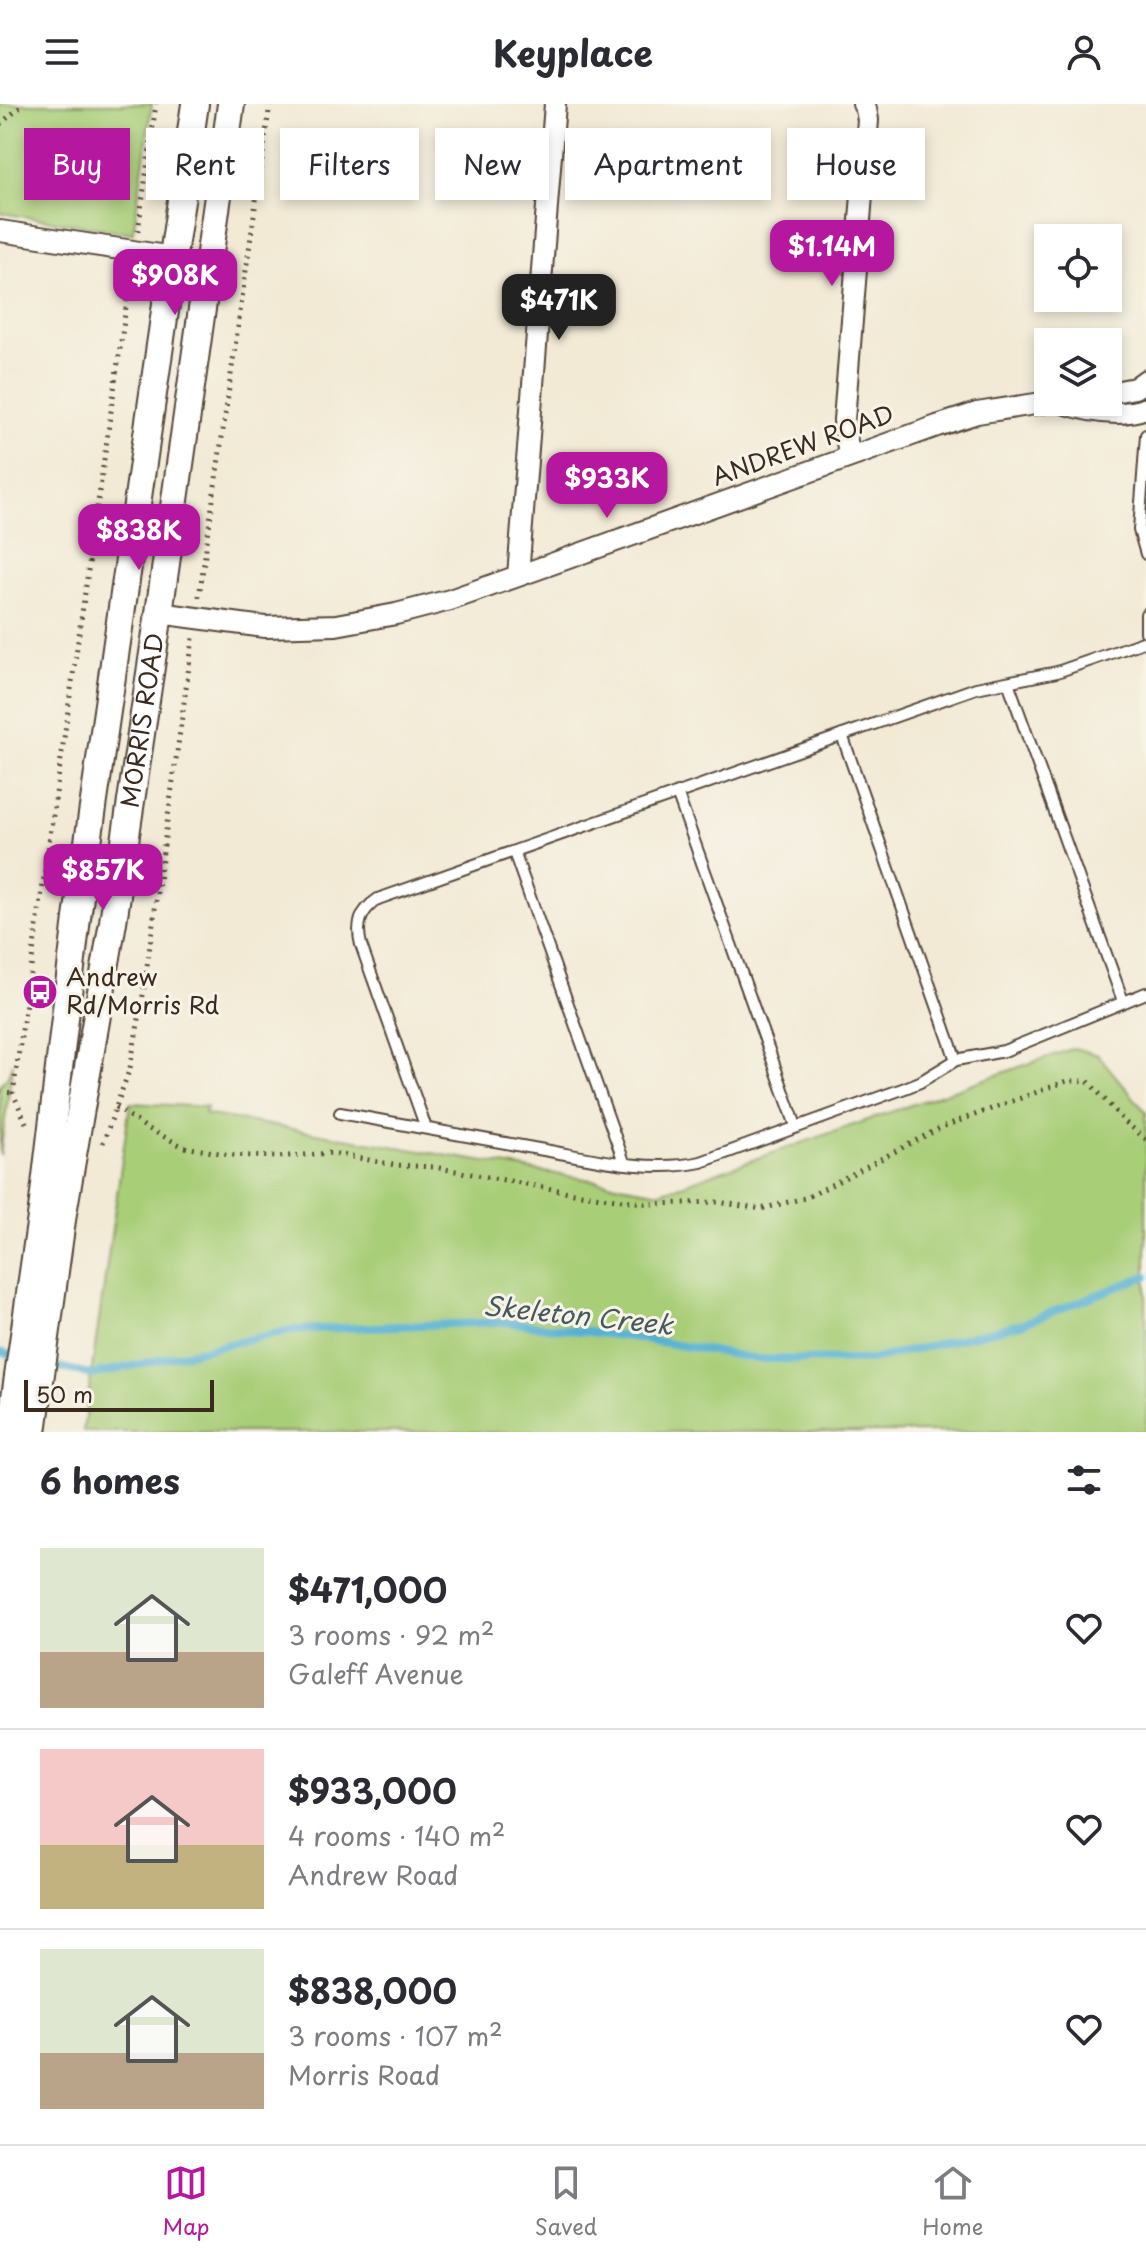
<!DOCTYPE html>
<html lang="en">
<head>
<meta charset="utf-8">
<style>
  body { margin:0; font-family:"Playpen Sans",sans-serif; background:#f7f7f7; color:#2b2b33; height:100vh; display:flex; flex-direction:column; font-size:30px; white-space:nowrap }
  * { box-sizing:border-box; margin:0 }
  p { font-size:26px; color:#7c7c81 }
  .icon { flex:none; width:44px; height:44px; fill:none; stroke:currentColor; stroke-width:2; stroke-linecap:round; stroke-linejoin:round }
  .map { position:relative; height:1328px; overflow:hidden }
  .sheet { display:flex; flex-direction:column; background:#fff; flex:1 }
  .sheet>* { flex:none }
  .guide { position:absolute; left:24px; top:24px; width:1098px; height:72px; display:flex; gap:16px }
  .fabs { position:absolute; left:1034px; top:120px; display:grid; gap:16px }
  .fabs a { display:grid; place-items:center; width:88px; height:88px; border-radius:0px; background:#fff; box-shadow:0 4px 12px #0003; font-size:40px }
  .scale { position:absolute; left:24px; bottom:20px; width:190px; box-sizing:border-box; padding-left:8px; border:4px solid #3b2a1e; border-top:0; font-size:22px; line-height:28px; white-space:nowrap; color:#3b2a1e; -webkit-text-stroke:6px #f7f3e8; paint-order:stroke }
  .price { position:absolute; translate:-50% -68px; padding:0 18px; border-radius:16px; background:#b5179e; color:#fff; font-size:26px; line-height:52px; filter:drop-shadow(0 2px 4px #0008) }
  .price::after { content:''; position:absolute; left:50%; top:48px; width:24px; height:18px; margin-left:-12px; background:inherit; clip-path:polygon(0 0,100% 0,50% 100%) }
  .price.selected { background:#222; color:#fff }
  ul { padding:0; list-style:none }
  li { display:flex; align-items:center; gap:24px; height:200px; padding:0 40px }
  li+li { border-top:2px solid #e1e1e2 }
  li span { display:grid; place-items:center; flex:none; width:224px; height:160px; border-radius:0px; color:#555 }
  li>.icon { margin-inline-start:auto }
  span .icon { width:96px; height:96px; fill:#fffc; stroke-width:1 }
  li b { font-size:34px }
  h2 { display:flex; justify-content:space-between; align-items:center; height:96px; padding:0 40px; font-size:34px }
  .tag { padding:0 28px; border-radius:0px; background:#fff; box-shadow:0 4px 12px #0003; font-size:28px; line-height:72px }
  .tag.selected { background:#b5179e; color:#fff }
  header { display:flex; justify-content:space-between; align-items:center; height:104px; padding:0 40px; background:#fff; font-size:36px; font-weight:700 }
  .menu { display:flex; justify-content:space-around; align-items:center; height:112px; border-top:2px solid #e1e1e2; background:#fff; font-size:22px; color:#7c7c81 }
  .menu a { display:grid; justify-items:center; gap:4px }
  .menu .selected { color:#b5179e }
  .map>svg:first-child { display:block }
  .green { fill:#a9ce78; stroke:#727c4b; stroke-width:2 }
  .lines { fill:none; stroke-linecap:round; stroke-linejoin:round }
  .stream { stroke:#54b1d2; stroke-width:8 }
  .service-casing { stroke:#564739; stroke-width:14 }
  .minor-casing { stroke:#564739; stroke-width:24 }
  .tertiary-casing { stroke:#564739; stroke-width:30 }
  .path { stroke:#564739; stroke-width:5; stroke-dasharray:2 6; stroke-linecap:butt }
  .service { stroke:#fff; stroke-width:10 }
  .minor { stroke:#fff; stroke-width:20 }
  .tertiary { stroke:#fff; stroke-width:26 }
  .labels { text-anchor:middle; stroke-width:6; stroke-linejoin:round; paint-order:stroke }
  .street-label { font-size:24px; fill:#3b2a1e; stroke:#f7f3e8 }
  .poi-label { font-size:24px; fill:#3b2a1e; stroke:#f7f3e8; text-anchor:start }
  .water-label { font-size:26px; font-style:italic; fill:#44595d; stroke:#f7f3e8 }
</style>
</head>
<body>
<header><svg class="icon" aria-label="menu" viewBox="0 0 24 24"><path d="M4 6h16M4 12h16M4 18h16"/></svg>Keyplace<svg class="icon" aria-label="person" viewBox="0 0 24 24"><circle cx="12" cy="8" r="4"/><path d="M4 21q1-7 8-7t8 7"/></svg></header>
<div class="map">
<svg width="1146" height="1328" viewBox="0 0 1146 1328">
  <rect width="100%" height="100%" fill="#f7f3e8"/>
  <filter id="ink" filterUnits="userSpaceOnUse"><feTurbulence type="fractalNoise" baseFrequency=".0125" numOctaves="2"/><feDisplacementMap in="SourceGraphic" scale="16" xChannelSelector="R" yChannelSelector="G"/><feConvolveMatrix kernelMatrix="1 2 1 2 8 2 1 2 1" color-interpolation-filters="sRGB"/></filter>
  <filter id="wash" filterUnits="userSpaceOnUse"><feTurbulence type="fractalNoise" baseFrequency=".006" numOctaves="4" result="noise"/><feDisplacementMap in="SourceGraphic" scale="32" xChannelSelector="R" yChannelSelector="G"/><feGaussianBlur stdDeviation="1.8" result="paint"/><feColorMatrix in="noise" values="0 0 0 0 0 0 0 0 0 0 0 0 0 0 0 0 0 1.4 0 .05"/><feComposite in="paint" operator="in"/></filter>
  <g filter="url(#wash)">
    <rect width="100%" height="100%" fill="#f2ead5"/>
    <path class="green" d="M0 0H152L133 129 0 109Z
      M1074 944 1098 951 1146 1008V1328H83L130 999 207 1003 204 1010 661 1088Z
      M13 959 0 1051V981L7 973Z"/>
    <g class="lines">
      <path class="stream" d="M0 1248 19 1253
        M47 1260 92 1271 291 1226 506 1218 637 1234 758 1255 871 1256 1021 1220 1146 1172"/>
    </g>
  </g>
  <g filter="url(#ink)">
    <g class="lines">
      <defs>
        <path id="service" d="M1146 331 1139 426 1146 450
          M1146 510V528
          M1008 578 1123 897
          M842 631 956 956
          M677 689 796 1022
          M514 748 624 1058
          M340 1009C408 1021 476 1034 544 1046 595 1055 650 1069 701 1058L905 984 920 978 956 956 1004 947 1146 889
          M426 1024 361 841C356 821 360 807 378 795L976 584 1057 568 1146 537"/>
        <path id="minor" d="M0 127 173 153
          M1108 289 1135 284 1146 276
          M1060 298C1086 307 1120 314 1146 304
          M849 352 844 316 868 16 866 5 863 0
          M518 472 555 0
          M159 509 265 523 336 521 396 510 450 496 518 472 937 322 977 309 1048 298"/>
        <g id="tertiary">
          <path d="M10 1328 42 1106 77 814 195 0"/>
          <path id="s1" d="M33 1328 63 1109 113 818 159 509 231 0"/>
        </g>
      </defs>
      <use href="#service" class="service-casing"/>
      <use href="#minor" class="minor-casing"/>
      <use href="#tertiary" class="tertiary-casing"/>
      <path class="path" d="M0 20 24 0
        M138 127 156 0
        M199 493 270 0
        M0 988 13 989
        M116 1003 145 1023 184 1043 231 1051 275 1053 332 1049 395 1061 434 1063 574 1089 650 1100 718 1098 761 1105 808 1093 942 1023 1067 977H1088L1125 1018 1146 1035
        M26 1019 13 989 131 168
        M103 1039 130 964 142 898 193 534"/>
      <use href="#service" class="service"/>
      <use href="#minor" class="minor"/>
      <use href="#tertiary" class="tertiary"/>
    </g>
  </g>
  <defs>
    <symbol id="bus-disc" viewBox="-11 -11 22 22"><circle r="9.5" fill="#b5179e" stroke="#f7f3e8"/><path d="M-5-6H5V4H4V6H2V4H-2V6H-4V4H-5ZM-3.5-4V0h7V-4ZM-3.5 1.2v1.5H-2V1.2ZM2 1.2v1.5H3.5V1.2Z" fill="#fff"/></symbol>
  </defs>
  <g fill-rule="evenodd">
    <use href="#bus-disc" x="20" y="868" width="40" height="40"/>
  </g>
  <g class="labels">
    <g class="street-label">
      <text transform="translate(803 342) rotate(-20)" y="8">ANDREW ROAD</text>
      <text dy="8" stroke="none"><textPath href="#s1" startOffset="720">MORRIS ROAD</textPath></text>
    </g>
    <g class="poi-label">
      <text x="66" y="882">Andrew<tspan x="66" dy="28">Rd/Morris Rd</tspan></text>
    </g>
    <g class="water-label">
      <text transform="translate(578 1212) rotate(6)" y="9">Skeleton Creek</text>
    </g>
  </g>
</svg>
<div class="fabs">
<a><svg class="icon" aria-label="locate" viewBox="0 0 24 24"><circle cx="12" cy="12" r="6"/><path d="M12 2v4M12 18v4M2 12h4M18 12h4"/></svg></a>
<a><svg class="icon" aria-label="layers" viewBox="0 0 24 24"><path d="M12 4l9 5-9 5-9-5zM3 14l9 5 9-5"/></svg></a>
</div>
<div class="scale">50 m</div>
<b class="price" style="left:832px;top:184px">$1.14M</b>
<b class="price" style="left:175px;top:213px">$908K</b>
<b class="price selected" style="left:559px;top:238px">$471K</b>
<b class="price" style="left:607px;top:416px">$933K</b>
<b class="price" style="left:139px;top:468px">$838K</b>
<b class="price" style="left:103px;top:808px">$857K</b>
<div class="guide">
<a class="tag selected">Buy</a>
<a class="tag">Rent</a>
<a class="tag">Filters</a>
<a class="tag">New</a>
<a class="tag">Apartment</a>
<a class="tag">House</a>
</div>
</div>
<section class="sheet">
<h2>6 homes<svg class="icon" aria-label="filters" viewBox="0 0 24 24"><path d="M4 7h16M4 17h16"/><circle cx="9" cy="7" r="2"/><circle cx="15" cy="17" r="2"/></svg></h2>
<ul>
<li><span style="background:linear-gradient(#dfe7d0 65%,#b9a48a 0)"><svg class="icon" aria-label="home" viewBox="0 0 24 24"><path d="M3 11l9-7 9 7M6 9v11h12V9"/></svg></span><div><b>$471,000</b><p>3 rooms · 92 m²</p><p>Galeff Avenue</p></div><svg class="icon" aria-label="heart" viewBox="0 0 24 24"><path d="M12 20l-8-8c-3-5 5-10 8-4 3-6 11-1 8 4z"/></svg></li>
<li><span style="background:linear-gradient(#f6c9c9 60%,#c2b280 0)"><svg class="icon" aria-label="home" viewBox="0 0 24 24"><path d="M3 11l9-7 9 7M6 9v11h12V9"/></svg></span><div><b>$933,000</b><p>4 rooms · 140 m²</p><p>Andrew Road</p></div><svg class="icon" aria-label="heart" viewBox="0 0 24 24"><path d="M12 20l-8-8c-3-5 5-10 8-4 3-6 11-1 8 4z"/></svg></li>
<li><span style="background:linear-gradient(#dfe7d0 65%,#b9a48a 0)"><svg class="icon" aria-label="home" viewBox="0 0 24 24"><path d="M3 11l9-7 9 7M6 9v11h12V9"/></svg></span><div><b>$838,000</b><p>3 rooms · 107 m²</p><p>Morris Road</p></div><svg class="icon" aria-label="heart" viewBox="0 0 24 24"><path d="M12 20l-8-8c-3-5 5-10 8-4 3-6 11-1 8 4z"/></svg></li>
</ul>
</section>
<nav class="menu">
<a class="selected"><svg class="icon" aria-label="map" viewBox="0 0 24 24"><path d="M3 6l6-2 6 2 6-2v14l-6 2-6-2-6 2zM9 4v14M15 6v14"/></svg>Map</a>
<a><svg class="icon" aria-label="saved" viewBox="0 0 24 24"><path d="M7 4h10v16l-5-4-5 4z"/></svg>Saved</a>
<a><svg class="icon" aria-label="home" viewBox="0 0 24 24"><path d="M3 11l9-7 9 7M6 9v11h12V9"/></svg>Home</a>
</nav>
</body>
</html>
